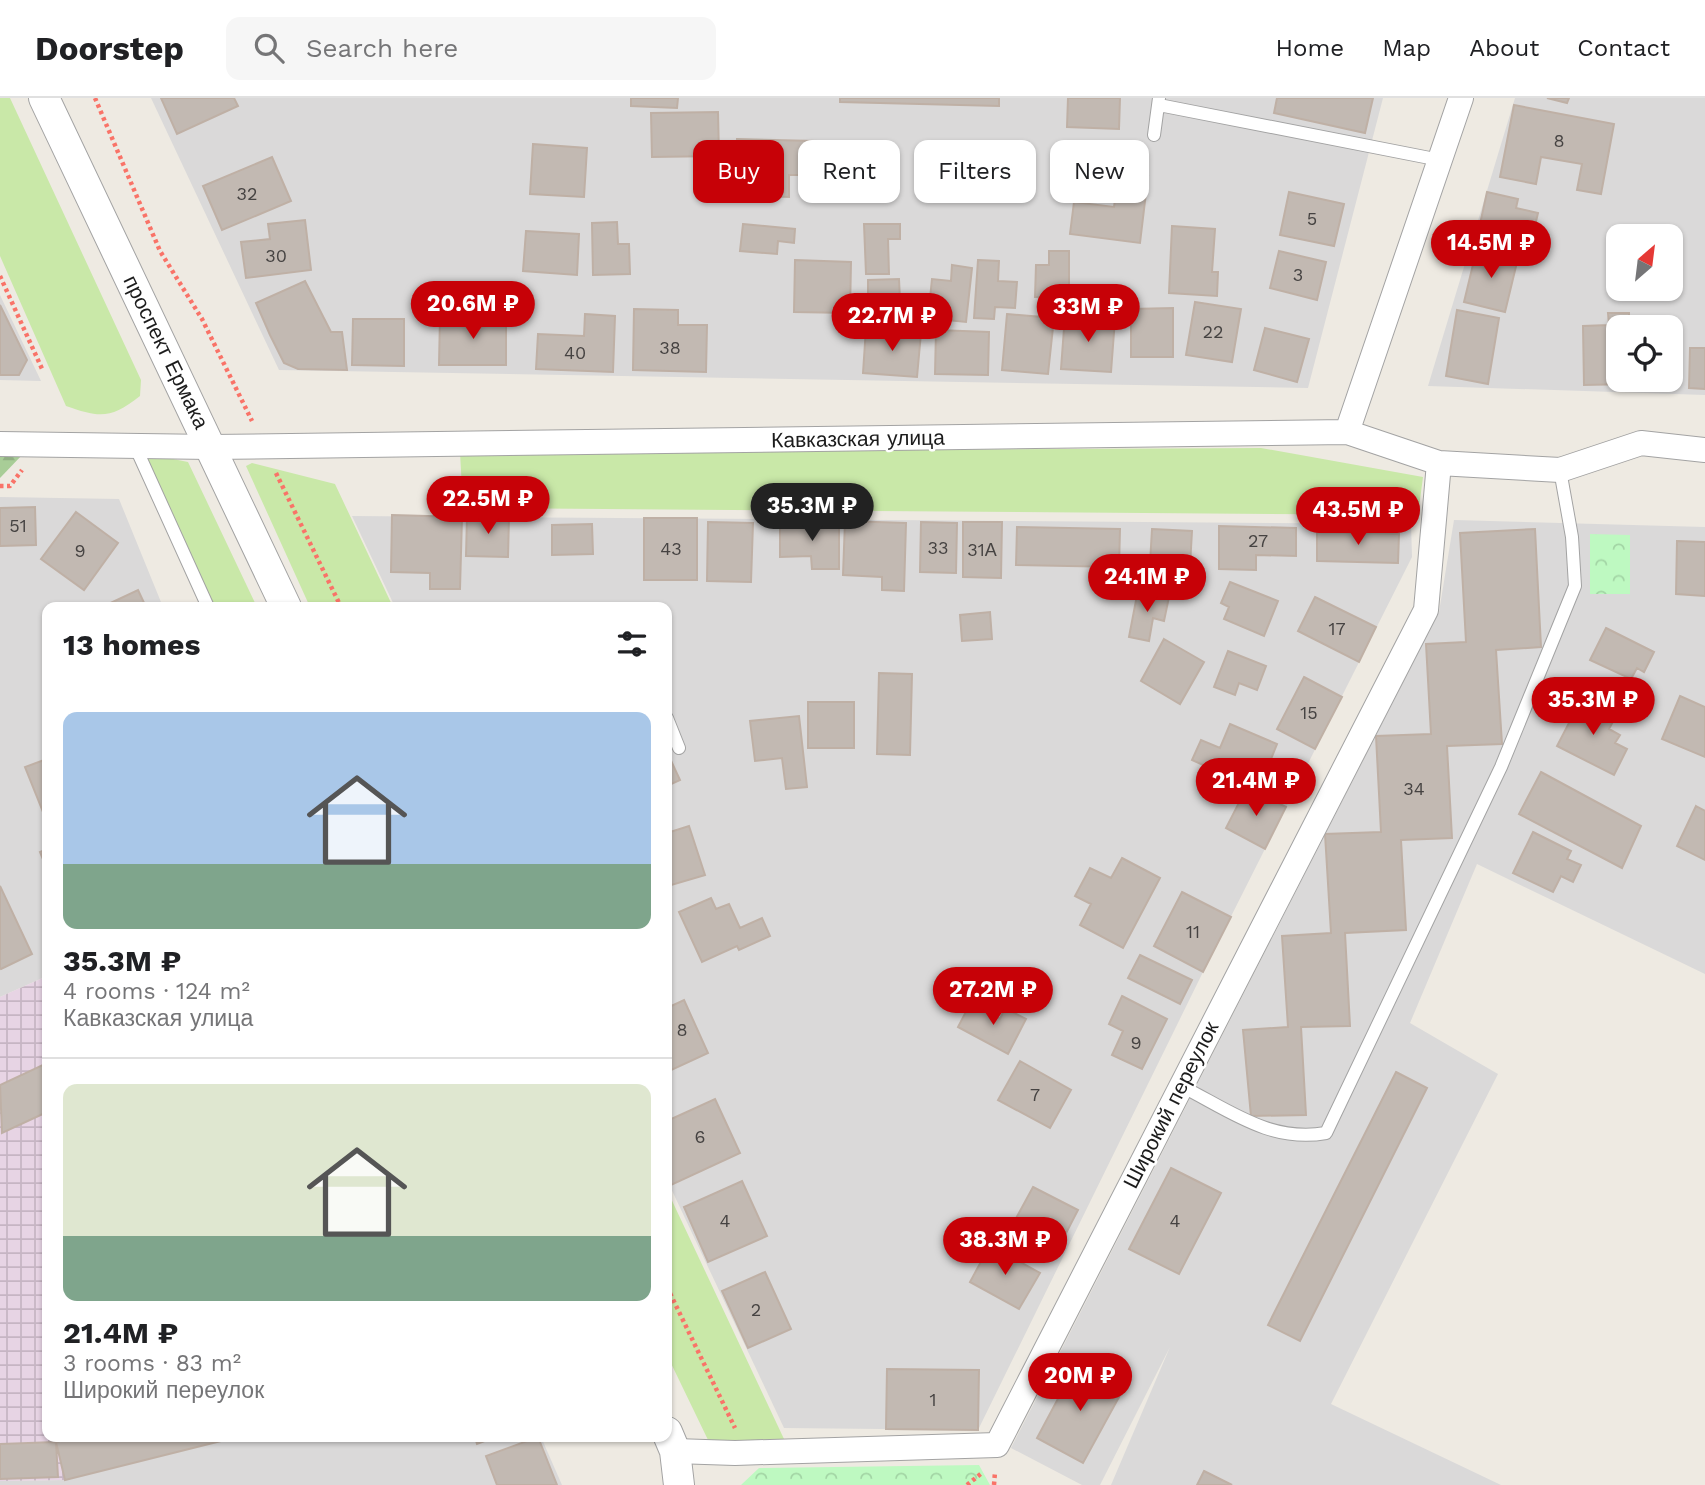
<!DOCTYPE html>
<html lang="en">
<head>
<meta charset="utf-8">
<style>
  body { margin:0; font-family:"Work Sans",sans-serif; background:#f6f6f6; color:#202124; height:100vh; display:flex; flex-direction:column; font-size:26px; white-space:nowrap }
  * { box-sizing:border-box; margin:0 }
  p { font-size:23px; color:#757577 }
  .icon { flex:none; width:38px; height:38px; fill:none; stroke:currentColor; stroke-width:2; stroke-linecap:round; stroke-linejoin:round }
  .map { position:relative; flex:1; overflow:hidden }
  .sheet { position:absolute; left:42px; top:504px; width:630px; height:840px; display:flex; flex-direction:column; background:#fff; border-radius:14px; box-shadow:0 2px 5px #0004 }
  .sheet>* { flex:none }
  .hud { position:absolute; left:693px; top:42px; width:665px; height:63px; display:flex; gap:14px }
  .needle { width:46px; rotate:28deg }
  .tools { position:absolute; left:1606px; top:126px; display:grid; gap:14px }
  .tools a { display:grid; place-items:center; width:77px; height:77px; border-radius:14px; background:#fff; box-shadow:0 2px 5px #0004; font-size:35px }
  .price { position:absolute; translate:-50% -60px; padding:0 16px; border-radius:24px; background:#c70107; color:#fff; font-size:23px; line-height:46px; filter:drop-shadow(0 2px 4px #0008) }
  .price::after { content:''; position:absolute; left:50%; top:42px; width:21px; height:16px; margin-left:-10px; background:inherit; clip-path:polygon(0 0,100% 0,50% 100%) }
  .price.on { background:#222; color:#fff }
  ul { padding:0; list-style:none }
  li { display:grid; align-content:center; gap:14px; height:371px; padding:0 21px }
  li+li { border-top:2px solid #e0e0e0 }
  li span { display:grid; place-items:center; height:217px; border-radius:14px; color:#555 }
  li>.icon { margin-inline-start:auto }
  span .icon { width:126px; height:126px; fill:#fffc; stroke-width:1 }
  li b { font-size:30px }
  h2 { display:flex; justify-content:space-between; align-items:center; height:84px; padding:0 21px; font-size:30px }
  .tag { padding:0 24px; border-radius:14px; background:#fff; box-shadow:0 2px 5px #0004; font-size:24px; line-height:63px }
  .tag.on { background:#c70107; color:#fff }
  header { display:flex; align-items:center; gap:42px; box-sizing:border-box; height:98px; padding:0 35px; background:#fff; border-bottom:2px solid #e0e0e0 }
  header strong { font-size:33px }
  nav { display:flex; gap:38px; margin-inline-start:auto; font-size:24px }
  .search { width:490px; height:63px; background:#f6f6f6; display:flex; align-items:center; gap:18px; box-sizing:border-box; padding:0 24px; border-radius:14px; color:#757577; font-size:26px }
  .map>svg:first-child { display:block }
  .residential { fill:#dad9d9; fill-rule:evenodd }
  .industrial { fill:url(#industrial-grid) }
  .grass { fill:#c9e8a8 }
  .forest { fill:url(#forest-firs) }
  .park { fill:url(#park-crowns) }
  .building { fill:#c2b9b2; stroke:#bfb0a5; stroke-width:2 }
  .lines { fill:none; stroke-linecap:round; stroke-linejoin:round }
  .service-casing { stroke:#a3a3a3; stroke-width:14 }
  .minor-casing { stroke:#a3a3a3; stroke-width:26 }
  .tertiary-casing { stroke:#a3a3a3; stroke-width:32 }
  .path { stroke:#f97368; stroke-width:4.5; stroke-dasharray:3.5 3.5; stroke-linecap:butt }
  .service { stroke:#fff; stroke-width:12 }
  .minor { stroke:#fff; stroke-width:24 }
  .tertiary { stroke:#fff; stroke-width:30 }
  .labels { text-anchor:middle; stroke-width:5; stroke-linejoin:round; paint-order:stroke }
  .number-label { font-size:18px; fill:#464342 }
  .street-label { font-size:21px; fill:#1c1c1c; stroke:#fff }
</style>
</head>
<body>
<header>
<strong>Doorstep</strong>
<div class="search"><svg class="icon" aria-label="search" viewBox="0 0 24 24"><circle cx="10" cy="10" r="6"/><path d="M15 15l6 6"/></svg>Search here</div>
<nav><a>Home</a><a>Map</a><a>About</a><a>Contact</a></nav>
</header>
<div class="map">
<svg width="1705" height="1387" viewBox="0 0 1705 1387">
  <defs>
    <pattern id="industrial-grid" width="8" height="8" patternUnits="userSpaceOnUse" patternTransform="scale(1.75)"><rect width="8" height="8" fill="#e7d4e4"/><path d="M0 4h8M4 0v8" fill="none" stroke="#c6b5c3"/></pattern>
    <pattern id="forest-firs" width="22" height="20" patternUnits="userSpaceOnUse" patternTransform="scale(1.75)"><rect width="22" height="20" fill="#a8cd97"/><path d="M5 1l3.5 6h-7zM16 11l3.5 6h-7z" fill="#90af82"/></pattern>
    <pattern id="park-crowns" width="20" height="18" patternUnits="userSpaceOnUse" patternTransform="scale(1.75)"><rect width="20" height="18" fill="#bef9c1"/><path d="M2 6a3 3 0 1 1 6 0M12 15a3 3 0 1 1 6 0" fill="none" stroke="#a3d5a5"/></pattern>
  </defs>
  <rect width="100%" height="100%" fill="#eeeae2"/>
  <path class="residential" d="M151 0H1383L1308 290 279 272Z
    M1515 0H1705V297L1428 288ZM1619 138H1671V191H1619ZM1619 229H1671V282H1619Z
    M0 197 41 283 0 282Z
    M0 399 119 401 163 509H47V878L0 899Z
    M352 418 1411 426 1412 459 1203 874 978 1332 784 1330 667 1082V509H395Z
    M1454 422 1705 429V876L1477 766 1410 925 1498 976 1331 1306 1501 1387H1111L1170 1249 1100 1387H1082L1011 1350 1439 514Z
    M237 1339H541L562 1387H0V1383L65 1382Z"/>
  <path class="industrial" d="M47 878V1339H237L65 1382 0 1383V899Z"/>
  <path class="grass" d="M0 0H10L141 282 140 298C111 321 100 320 66 308L0 158Z
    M1261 350 1423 379 1418 417 463 410 460 354Z
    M143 355 188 364 257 509H215Z
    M252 365 335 386 393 509H310L246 368Z
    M667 1092 784 1341 709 1344 667 1257Z"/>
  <path class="forest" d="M0 354 24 355 0 380Z"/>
  <path class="park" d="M1590 436 1630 437V496H1590Z
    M979 1367 990 1387H741L759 1370Z"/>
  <path class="building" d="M161 0H234L238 8 177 36Z
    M631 0H678L677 10 631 8Z
    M840 0H999V8L840 4Z
    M1068 0H1120L1119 31 1067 29Z
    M1277 0H1373L1365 35 1274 15Z
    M1547 0H1569L1567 5Z
    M1514 7 1614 26 1601 96 1577 92 1582 66 1541 59 1536 86 1500 79Z
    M718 14 719 58 652 59 651 15Z
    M737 41 816 43 815 77H789V99L756 98 757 76H735Z
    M533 46 587 50 584 99 530 96Z
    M272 59 291 103 222 132 203 88Z
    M1119 74 1148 78 1140 145 1070 136 1074 104 1114 109Z
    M1289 94 1344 106 1334 148 1280 137Z
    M1487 94 1518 101 1516 110 1538 115 1534 132 1521 129 1516 148 1477 140Z
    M305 122 311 172 246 180 241 144 270 141 268 126Z
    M617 124 618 146H629L630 176 593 177 592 125Z
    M743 126 795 131 794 145 778 143 777 156 740 153Z
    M864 126H900V141H888L889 176H866Z
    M1172 128 1215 131 1212 174H1218L1217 198 1169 195Z
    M526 133 579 136 577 177 523 173Z
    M1477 150 1518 160 1505 214 1464 204Z
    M1049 153H1069V209H1049V199H1035L1036 167H1049Z
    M1279 153 1326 164 1317 202 1270 190Z
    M795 162 851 164 850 215 794 214Z
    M978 162 999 163 998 183 1017 184 1015 210 995 209 994 221 974 220Z
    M952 167 972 170 966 224 928 220 932 181 951 183Z
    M899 181 900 203H888L889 221 868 222V182Z
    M305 183 331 234H342L347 272 298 271 284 265 270 237 256 205Z
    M1076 189 1090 190V198L1103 199 1102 216 1074 215Z
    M1195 204 1241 211 1232 264 1186 257Z
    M0 207 27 262 19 277H0Z
    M1173 210V259H1131V211Z
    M634 211 678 212V227H707L706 274 633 272Z
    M1457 212 1499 220 1488 286 1446 278Z
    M1608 215H1629V229H1619V282H1630V286L1584 287 1583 228 1609 227Z
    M585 216 615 218 613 274 536 271 538 236 584 238Z
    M1007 216 1054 220 1048 276 1002 272Z
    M1065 217 1115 221 1111 274 1061 271Z
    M440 219 506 220V267H439Z
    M353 221H404V268L352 267Z
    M866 230 921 235 917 279 863 275Z
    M1265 230 1309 241 1297 284 1254 272Z
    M936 232 989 234 988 277 935 276Z
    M1671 238H1681L1677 288 1647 285V282H1671Z
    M1690 250H1705V291L1689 290Z
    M35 409 36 447 0 448V410Z
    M76 414 118 445 84 492 41 461Z
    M392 417 462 419 460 491H430V475L391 474Z
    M467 418 509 419 508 459 466 458Z
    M644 420H697V482H644Z
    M845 423 906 425 904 493 882 492V479L843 477Z
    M708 424 753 425 751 484 707 483Z
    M921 424 957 425 956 475 920 474Z
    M963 424H1002L1001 480 963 479Z
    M839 425V471H812L811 458 780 459V426Z
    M592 426 593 456 552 457V427Z
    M1219 428 1296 430V458L1256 457V472L1219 471Z
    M1017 429 1120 431 1119 469 1016 467Z
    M1152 431 1192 433 1190 468H1175L1174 484 1149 483Z
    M1535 431 1541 549 1496 552 1502 646 1447 648 1452 740 1401 742 1406 832 1345 835 1350 928 1301 929 1306 1017 1251 1018 1243 932 1288 929 1282 838 1331 835 1325 736 1381 734 1376 638 1431 636 1426 546 1466 544 1460 435Z
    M1317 434 1399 436 1398 465 1317 463Z
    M1677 443 1705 444V498L1676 496Z
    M1230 484 1278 503 1264 538 1224 521 1229 509 1221 505Z
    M138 492 146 509H102Z
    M1138 492 1169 499 1164 523 1153 520 1149 543 1129 539Z
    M1315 499 1376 529 1359 564 1298 533Z
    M990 514 992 541 962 543 960 517Z
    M1606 530 1654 554 1644 574 1637 570 1631 581 1590 562Z
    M1164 541 1204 564 1180 606 1141 583Z
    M1228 553 1266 568 1257 592 1239 585 1235 597 1214 589Z
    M879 575 912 576 910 657 877 656Z
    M1304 579 1342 599 1315 651 1277 631Z
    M1583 598 1617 616 1609 631 1620 637 1615 645 1627 651 1614 677 1557 648Z
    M1680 598 1705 609V659L1662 641Z
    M808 604H854V650H808Z
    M799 618 807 689 786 691 782 660 755 663 750 623Z
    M1230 626 1277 646 1265 676 1230 661 1223 676 1192 662 1201 642 1220 650Z
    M667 654 680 682 667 688Z
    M47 661V724L25 669Z
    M1541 674 1641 728 1622 770 1519 716Z
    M1247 689 1286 709 1265 751 1226 730Z
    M1696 708 1705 713V762L1677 748Z
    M689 728 705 777 668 788 667 735Z
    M1533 734 1571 753 1567 761 1581 767 1573 784 1561 778 1553 794 1513 775Z
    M47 751V771L40 754Z
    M1122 760 1160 780 1123 850 1080 827 1091 806 1075 798 1090 770 1111 780Z
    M0 788 32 856 1 871 0 870Z
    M1182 794 1231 819 1203 874 1154 848Z
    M711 800 716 811 729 806 740 830 762 820 770 838 739 852 737 848 702 864 679 814Z
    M1140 857 1192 882 1180 906 1128 880Z
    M1122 898 1167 921 1142 971 1112 957 1123 933 1109 926Z
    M684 902 708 955 667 974V910Z
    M970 906 1000 921 1005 910 1026 921 1008 956 958 929Z
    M1020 963 1071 992 1050 1030 998 1002Z
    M47 965V1014L2 1035 0 987Z
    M1396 974 1427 990 1300 1243 1268 1227Z
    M715 1001 740 1055 671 1087 667 1078V1023Z
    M1171 1070 1221 1095 1179 1176 1129 1151Z
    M742 1083 767 1138 708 1164 684 1109Z
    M1033 1089 1078 1112 1060 1147 1014 1124Z
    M990 1147 1040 1175 1019 1211 970 1184Z
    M765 1174 791 1231 748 1250 722 1193Z
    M1077 1265 1124 1290 1083 1365 1037 1340Z
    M887 1271 979 1272 978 1332 886 1331Z
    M77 1339H237L65 1382 56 1344Z
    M475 1339H495L477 1346Z
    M538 1339 557 1387H497L486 1358Z
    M56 1344 58 1379 0 1381V1346Z
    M1204 1373 1232 1387H1197Z"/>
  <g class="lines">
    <defs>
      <path id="service" d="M1159 7 1440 62
        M1154 37 1159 0
        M135 348 208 509
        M667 620 679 650
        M1181 988C1229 1012 1270 1045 1326 1035L1501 669 1575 488 1572 439 1560 372"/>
      <path id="minor" d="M1347 334 1461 0
        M0 346 211 349 1347 334 1439 365 1560 372 1641 345 1705 352
        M675 1353 735 1355 997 1347 1426 512 1439 365"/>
      <path id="tertiary" d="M44 0 286 509
        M667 1334 675 1353 679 1387"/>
    </defs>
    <use href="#service" class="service-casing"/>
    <use href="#minor" class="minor-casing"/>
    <use href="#tertiary" class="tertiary-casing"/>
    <path class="path" d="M95 0 160 153 202 221 252 323
      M0 178 43 273
      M276 375 341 509
      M0 388H10L22 372
      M667 1189 735 1330
      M967 1387 983 1374
      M994 1387 995 1374"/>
    <use href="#service" class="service"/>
    <use href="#minor" class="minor"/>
    <use href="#tertiary" class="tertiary"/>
  </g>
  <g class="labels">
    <g class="number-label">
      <text x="1559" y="49">8</text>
      <text x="247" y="102">32</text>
      <text x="1312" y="127">5</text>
      <text x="276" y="164">30</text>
      <text x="1298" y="183">3</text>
      <text x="1213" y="240">22</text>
      <text x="670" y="256">38</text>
      <text x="575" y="261">40</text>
      <text x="18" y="434">51</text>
      <text x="1258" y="449">27</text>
      <text x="938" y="456">33</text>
      <text x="671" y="457">43</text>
      <text x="982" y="458">31А</text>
      <text x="80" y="459">9</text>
      <text x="1337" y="537">17</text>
      <text x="1309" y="621">15</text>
      <text x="1414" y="697">34</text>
      <text x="1193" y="840">11</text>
      <text x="682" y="938">8</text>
      <text x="1136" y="951">9</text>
      <text x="1035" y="1003">7</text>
      <text x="700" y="1045">6</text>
      <text x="725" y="1129">4</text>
      <text x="1175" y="1129">4</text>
      <text x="756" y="1218">2</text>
      <text x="933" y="1308">1</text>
    </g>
    <g class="street-label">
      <text transform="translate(166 254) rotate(64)" y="7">проспект Ермака</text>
      <text transform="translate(858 341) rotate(-1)" y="7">Кавказская улица</text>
      <text transform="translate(1171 1007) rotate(-63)" y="7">Широкий переулок</text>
    </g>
  </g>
</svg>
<div class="tools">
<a><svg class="needle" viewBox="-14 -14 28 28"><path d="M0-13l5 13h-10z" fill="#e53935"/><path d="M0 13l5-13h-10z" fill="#757577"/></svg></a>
<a><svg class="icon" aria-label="locate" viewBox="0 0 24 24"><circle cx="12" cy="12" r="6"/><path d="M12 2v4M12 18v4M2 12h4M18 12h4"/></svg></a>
</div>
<b class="price" style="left:1491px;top:182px">14.5M ₽</b>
<b class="price" style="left:473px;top:243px">20.6M ₽</b>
<b class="price" style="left:1088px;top:246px">33M ₽</b>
<b class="price" style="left:892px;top:255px">22.7M ₽</b>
<b class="price" style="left:488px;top:438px">22.5M ₽</b>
<b class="price on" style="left:812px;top:445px">35.3M ₽</b>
<b class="price" style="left:1358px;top:449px">43.5M ₽</b>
<b class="price" style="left:1147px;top:516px">24.1M ₽</b>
<b class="price" style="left:1593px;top:639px">35.3M ₽</b>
<b class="price" style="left:1256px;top:720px">21.4M ₽</b>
<b class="price" style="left:993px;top:929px">27.2M ₽</b>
<b class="price" style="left:1005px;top:1179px">38.3M ₽</b>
<b class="price" style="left:1080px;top:1315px">20M ₽</b>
<div class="hud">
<a class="tag on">Buy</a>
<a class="tag">Rent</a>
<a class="tag">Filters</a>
<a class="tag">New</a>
</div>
<section class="sheet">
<h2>13 homes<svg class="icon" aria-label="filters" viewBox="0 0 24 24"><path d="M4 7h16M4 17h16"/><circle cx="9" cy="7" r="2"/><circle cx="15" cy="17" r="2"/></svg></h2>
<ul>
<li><span style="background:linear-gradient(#a9c7e8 70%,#7fa58c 0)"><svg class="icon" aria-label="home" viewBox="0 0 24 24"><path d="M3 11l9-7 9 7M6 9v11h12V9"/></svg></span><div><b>35.3M ₽</b><p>4 rooms · 124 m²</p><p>Кавказская улица</p></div></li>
<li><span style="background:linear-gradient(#dfe7d0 70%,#7fa58c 0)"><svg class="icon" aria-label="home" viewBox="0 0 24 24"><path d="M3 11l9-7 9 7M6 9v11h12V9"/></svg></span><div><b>21.4M ₽</b><p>3 rooms · 83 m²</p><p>Широкий переулок</p></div></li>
</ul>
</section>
</div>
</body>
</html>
